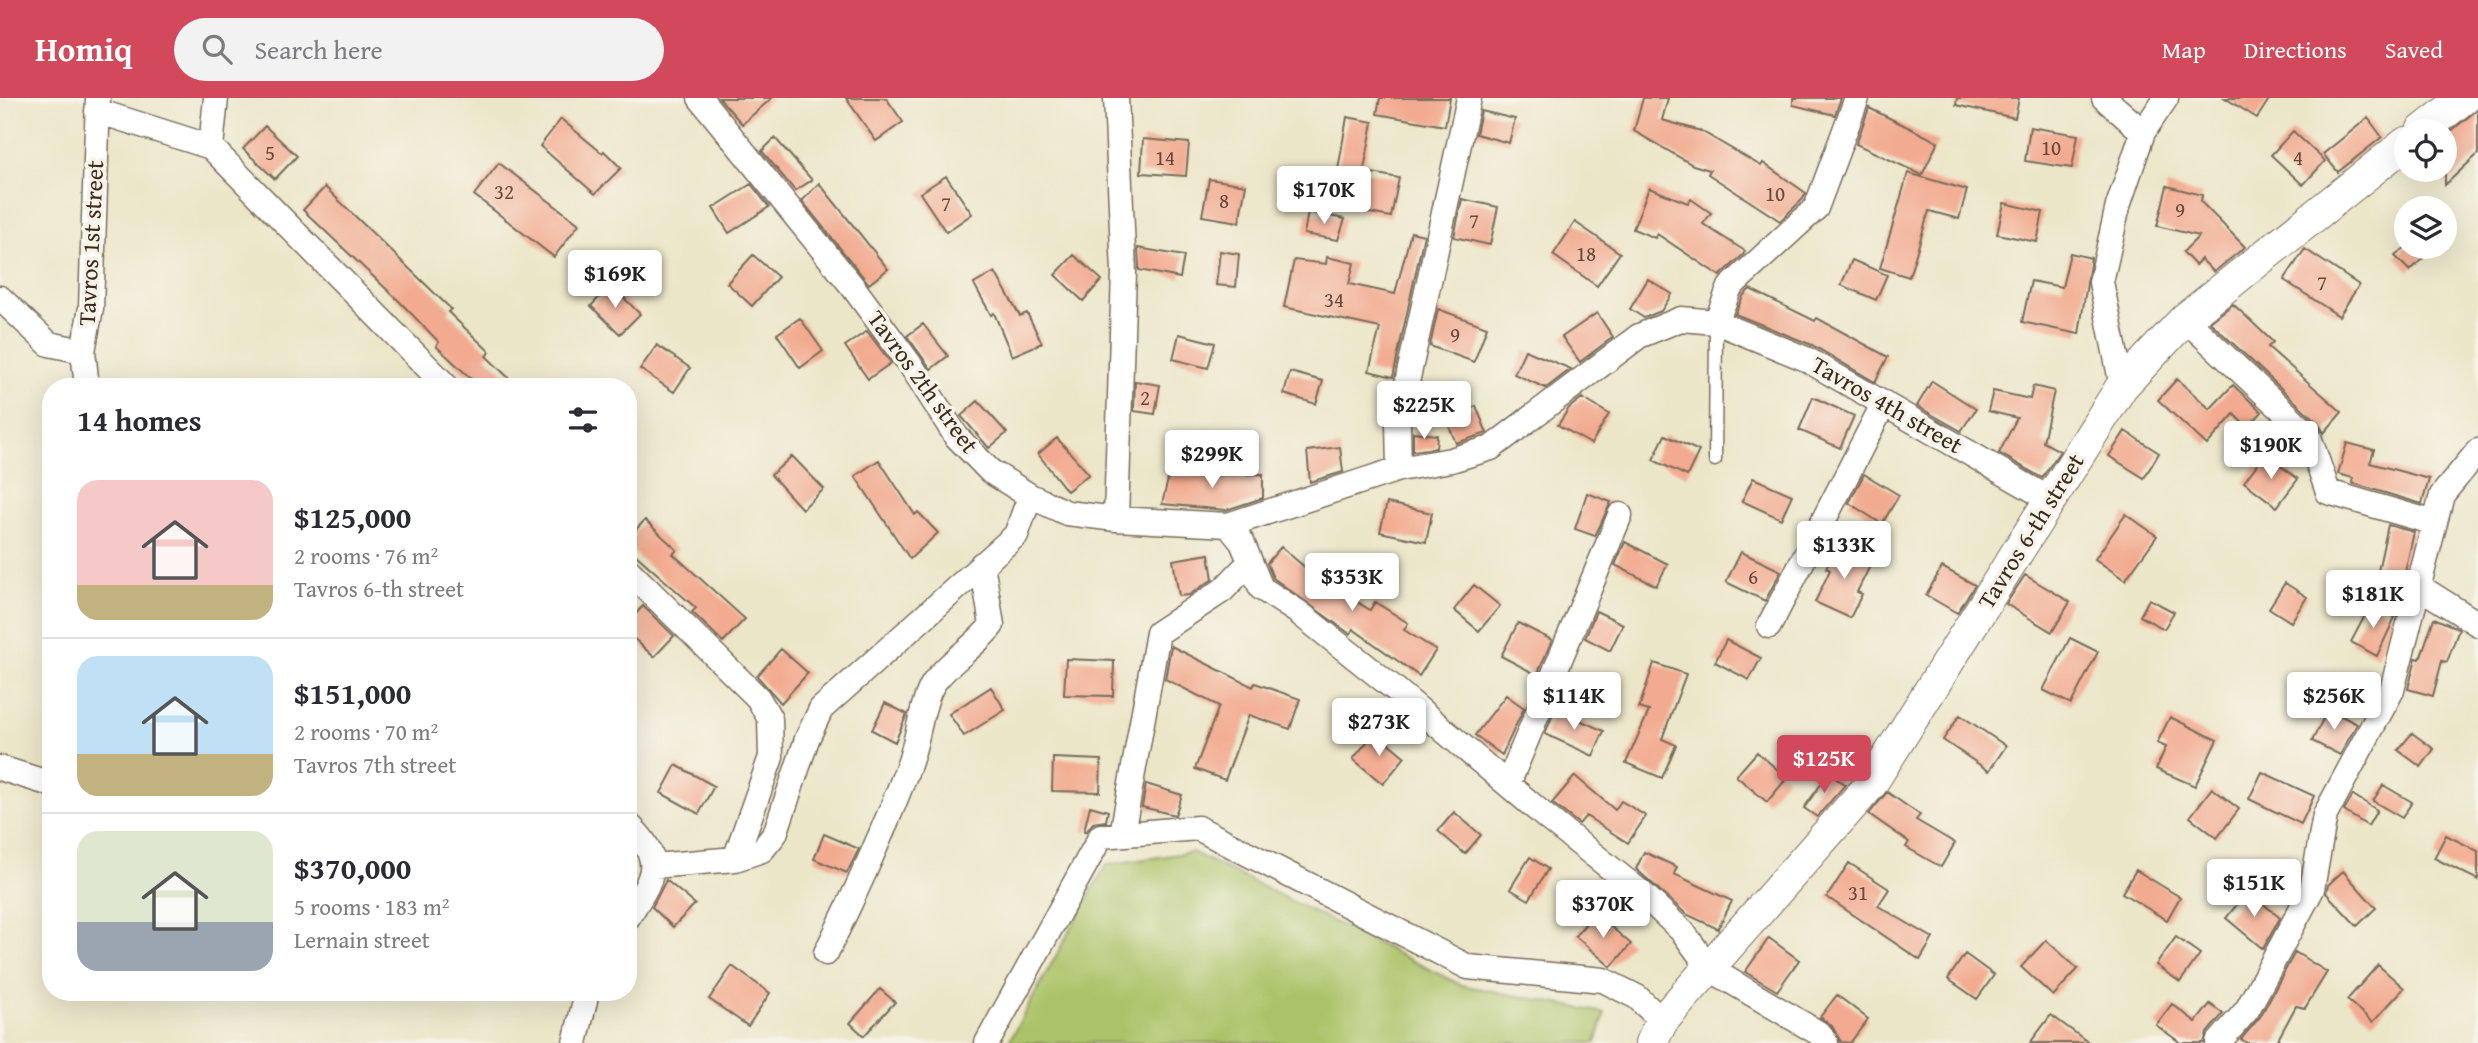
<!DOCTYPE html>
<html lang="en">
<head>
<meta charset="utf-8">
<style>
  body { margin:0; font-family:"Gentium Book Plus",serif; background:#f2f2f3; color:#2b2b33; height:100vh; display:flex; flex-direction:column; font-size:26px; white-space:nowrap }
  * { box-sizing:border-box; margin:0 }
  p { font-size:23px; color:#7c7c81 }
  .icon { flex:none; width:38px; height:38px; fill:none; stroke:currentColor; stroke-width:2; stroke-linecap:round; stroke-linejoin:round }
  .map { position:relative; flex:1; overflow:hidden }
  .sheet { position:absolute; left:42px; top:280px; width:595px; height:623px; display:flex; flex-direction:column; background:#fff; border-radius:28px; box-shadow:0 7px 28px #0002 }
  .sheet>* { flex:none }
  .tools { position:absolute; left:2394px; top:21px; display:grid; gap:14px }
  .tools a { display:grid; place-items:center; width:63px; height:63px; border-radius:50%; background:#fff; box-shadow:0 7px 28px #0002; font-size:35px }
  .price { position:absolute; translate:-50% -60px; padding:0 16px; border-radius:7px; background:#fff; color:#222; font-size:23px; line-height:46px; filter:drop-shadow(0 2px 4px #0008) }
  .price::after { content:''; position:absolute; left:50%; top:42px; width:21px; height:16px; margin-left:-10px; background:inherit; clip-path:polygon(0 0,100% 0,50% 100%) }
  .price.selected { background:#d1495b; color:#fff }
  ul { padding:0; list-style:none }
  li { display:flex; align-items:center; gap:21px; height:175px; padding:0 35px }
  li+li { border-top:2px solid #e1e1e2 }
  li span { display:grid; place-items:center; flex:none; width:196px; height:140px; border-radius:21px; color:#555 }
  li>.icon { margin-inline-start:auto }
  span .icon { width:84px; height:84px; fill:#fffc; stroke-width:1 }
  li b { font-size:30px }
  h2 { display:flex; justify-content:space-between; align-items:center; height:84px; padding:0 35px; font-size:30px }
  header { display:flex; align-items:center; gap:42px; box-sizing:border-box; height:98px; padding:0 35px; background:#d1495b; color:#fff }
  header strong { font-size:33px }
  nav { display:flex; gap:38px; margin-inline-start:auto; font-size:24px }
  .search { width:490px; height:63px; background:#f2f2f3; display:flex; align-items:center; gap:18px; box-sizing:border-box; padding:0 24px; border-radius:38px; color:#7c7c81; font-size:26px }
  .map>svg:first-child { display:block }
  .green { fill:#abc368; stroke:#737643; stroke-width:2 }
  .building { fill:#f2ab90 }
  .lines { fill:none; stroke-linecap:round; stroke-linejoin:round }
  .service-casing { stroke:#796c5a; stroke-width:15 }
  .minor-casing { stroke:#796c5a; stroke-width:27 }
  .tertiary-casing { stroke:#796c5a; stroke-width:34 }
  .service { stroke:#fff; stroke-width:12 }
  .minor { stroke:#fff; stroke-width:24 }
  .tertiary { stroke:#fff; stroke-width:32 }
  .labels { text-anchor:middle; stroke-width:7; stroke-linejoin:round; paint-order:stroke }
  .number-label { font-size:21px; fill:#694a3a }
  .street-label { font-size:24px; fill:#3b2a1e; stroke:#f7f3e8 }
</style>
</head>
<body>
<header>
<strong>Homiq</strong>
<div class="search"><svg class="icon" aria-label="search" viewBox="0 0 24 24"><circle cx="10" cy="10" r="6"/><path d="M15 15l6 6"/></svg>Search here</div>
<nav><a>Map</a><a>Directions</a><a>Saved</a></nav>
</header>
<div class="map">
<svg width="2478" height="945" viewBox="0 0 2478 945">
  <rect width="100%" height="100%" fill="#f7f3e8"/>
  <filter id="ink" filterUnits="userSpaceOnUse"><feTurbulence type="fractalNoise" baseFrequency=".0143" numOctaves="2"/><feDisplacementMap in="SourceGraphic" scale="14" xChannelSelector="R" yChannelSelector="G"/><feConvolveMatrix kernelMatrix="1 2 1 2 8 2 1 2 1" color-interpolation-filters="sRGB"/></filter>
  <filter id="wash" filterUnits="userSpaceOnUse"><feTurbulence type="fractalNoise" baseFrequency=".00686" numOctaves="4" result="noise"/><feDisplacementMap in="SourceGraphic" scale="28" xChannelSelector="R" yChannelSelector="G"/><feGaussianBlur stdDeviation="1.57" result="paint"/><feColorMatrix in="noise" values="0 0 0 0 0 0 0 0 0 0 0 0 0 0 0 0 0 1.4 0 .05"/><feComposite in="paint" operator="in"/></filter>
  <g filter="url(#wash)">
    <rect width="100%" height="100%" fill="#ece6c9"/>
    <path class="green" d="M1192 754 1461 887 1605 915 1596 945H1008L1106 767Z"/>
    <g id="blocks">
      <path class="building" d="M719 0H772L742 26Z
        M846 0H886L903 24 876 43Z
        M1380 0H1450L1445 28 1377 16Z
        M1643 0H1668L1662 22 1701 33 1761 68 1763 65 1806 95 1803 101 1780 123 1708 76 1710 72 1693 67 1634 33Z
        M1793 0H1841L1835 17 1793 7Z
        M1957 0H2019L2015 20 1956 7Z
        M2225 0H2270L2257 20Z
        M1869 10 1938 44 1922 77 1856 46Z
        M2478 11V56L2445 87V38Z
        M1481 13 1515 21 1509 45 1476 36Z
        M1347 19 1373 24 1363 77 1338 72Z
        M2368 20 2382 39 2338 74 2323 56Z
        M561 21 602 55 604 53 621 70 595 96 540 48Z
        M265 28 297 58 275 81 243 51Z
        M2030 29 2078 37 2072 70 2025 63Z
        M2293 33 2325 63 2303 87 2271 57Z
        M775 40 812 82 795 93 762 53Z
        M1143 41 1189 45 1186 78 1141 75Z
        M499 65 579 126 554 159 474 97Z
        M1367 74 1399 80 1391 119 1359 113Z
        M1908 75 1967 92 1959 121 1929 113 1909 179 1880 170Z
        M946 78 972 116 946 134 920 95Z
        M1209 81 1246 87 1239 124 1202 118Z
        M819 85 888 171 869 186 802 103Z
        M751 86 769 109 729 135 713 110Z
        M2167 88 2202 97 2201 104 2245 149 2214 174 2201 161 2195 167 2183 154 2199 138 2157 128Z
        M325 89 451 211 448 214 490 254 486 258 518 289H480L436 248 439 244 399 203 303 112Z
        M1649 90 1688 105 1691 101 1711 115 1703 126 1745 153 1743 157 1720 178 1657 136 1655 140 1633 131Z
        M1462 101 1498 109 1490 147 1454 139Z
        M2004 105 2043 114 2037 144 1997 136Z
        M1308 114 1345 121 1338 142 1304 136Z
        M1575 124 1620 155 1597 188 1553 157Z
        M1411 134 1424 137 1393 279 1369 273 1380 230 1284 209 1294 162 1326 166 1327 159 1354 165 1349 186 1395 196Z
        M2406 149H2434L2410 173 2395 158Z
        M1138 150 1184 158 1180 180 1139 172Z
        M2305 151 2359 187 2339 218 2284 182Z
        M1220 153 1239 156 1236 189 1216 187Z
        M2070 155 2091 160 2079 236 2022 224 2031 183 2062 189Z
        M753 157 778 179 752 208 727 185Z
        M1074 157 1102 182 1083 203 1055 177Z
        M1852 162 1887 177 1876 202 1841 187Z
        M995 174 1020 218 1027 215 1042 245 1012 258 994 215 991 217 974 186Z
        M1648 181 1672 196 1661 213 1644 220 1630 211Z
        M611 187 640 216 620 236 591 208Z
        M1750 191 1815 223 1817 220 1888 259 1875 284 1812 247 1735 216 1743 198Z
        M2233 206 2273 244 2268 249 2342 314 2324 335 2318 325 2210 224Z
        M1438 211 1487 229 1474 264 1430 248Z
        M1597 215 1613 239 1580 264 1562 239Z
        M800 220 823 253 800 270 777 236Z
        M923 226 948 258 931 271 907 238Z
        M867 233 891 265 868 281 845 248Z
        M1179 236 1215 245 1208 270 1173 261Z
        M657 247 690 270 674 294 640 271Z
        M1525 252 1571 271 1546 290 1514 276Z
        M1290 274 1323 283 1316 306 1284 296Z
        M2177 281 2210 311 2233 287 2262 314 2247 330 2234 316 2207 347 2158 302Z
        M1135 283 1160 287 1155 316 1134 313Z
        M1932 283 1976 311 1961 333 1917 308Z
        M2033 288 2054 293 2043 344 2060 353 2042 380 1999 355 2017 320 1988 313 1993 293 2030 301Z
        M1813 299 1854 318 1840 350 1799 332Z
        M1582 300 1609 316 1591 346 1558 327 1569 310Z
        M978 303 1007 335 989 350 961 318Z
        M1476 308 1487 335 1456 345 1446 321Z
        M2125 333 2159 355 2144 380 2109 358Z
        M1413 334 1437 337 1436 350 1413 353Z
        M1665 337 1699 353 1687 378 1653 362Z
        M1057 340 1089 376 1067 393 1038 356Z
        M2347 345 2374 352 2370 365 2429 381 2422 406 2352 385 2353 380 2338 376Z
        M1340 349 1343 374 1310 384 1307 353Z
        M2265 356 2298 381 2277 409 2244 384Z
        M792 358 824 391 802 411 771 377Z
        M879 362 915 417 918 414 938 435 910 461 855 378Z
        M1171 369 1208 377 1263 376V400L1226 412 1162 406Z
        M1864 376 1899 397 1882 426 1849 405Z
        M1753 380 1792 397 1781 421 1742 403Z
        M1587 395 1611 404 1595 438 1575 431Z
        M1387 405 1432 415 1426 444 1380 434Z
        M2126 416 2157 438 2125 482 2095 461Z
        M645 422 677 452 673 456 745 521 723 544 692 514 696 510 628 450V440Z
        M2388 427 2414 434 2404 479 2378 473Z
        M1625 444 1668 466 1656 488 1615 467Z
        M1838 446 1873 462 1857 494 1862 496 1850 520 1815 504 1830 472 1826 470Z
        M1281 449 1332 492 1334 489 1370 512 1375 504 1408 525 1404 532 1436 552 1419 578 1353 531 1350 536 1273 480 1267 465Z
        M1741 454 1781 473 1765 503 1726 484Z
        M1209 456 1213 481 1189 497 1179 498 1173 462Z
        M1942 469 1975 487 1957 515 1926 497Z
        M2025 477 2070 504 2052 534 2006 506Z
        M2285 485 2307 499 2291 524 2269 510Z
        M1474 487 1500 508 1479 533 1454 512Z
        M2149 501 2174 514 2164 531 2140 518Z
        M2371 506 2395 519 2377 558 2351 544Z
        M643 508 674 538 654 559 628 535V524Z
        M1596 513 1623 526 1610 553 1585 540Z
        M2434 520 2459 531 2447 564 2442 563 2433 598 2408 591 2416 560 2420 561Z
        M1518 525 1552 542 1537 577 1501 558Z
        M2070 540 2098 554 2071 606 2043 592Z
        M1726 542 1761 560 1749 582 1715 564Z
        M1171 548 1253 589 1255 585 1300 601 1290 631 1249 617 1225 682 1195 671 1219 608 1165 581Z
        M781 551 808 575 781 605 757 578Z
        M1066 561 1114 563 1113 598 1064 597Z
        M1654 565 1686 576 1662 641 1676 647 1662 680 1626 665 1649 613 1639 610Z
        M991 589 1005 612 964 638 949 616Z
        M1506 597 1524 610 1502 657 1475 637Z
        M885 605 907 616 895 644 872 632Z
        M1555 611 1604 633 1593 658 1545 636Z
        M2328 611 2357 626 2340 657 2312 643Z
        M1960 617 2006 648 1989 673 1943 642Z
        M2170 619 2217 642 2195 688 2156 671 2166 649 2157 645Z
        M1375 634 1405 659 1383 686 1353 661Z
        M2412 635 2434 651 2421 669 2398 652Z
        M1757 654 1787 680 1767 704 1736 678Z
        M1053 660 1101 662 1100 694 1052 693Z
        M676 667 714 688 699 716 661 695Z
        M2262 674 2314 698 2301 726 2249 701Z
        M1829 675 1845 687 1817 719 1804 710Z
        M1575 678 1615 712 1621 703 1646 718 1628 745 1586 718 1579 726 1552 705Z
        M1146 686 1182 697 1175 717 1142 709Z
        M2383 687 2412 704 2402 720 2373 703Z
        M2212 690 2239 711 2217 740 2190 719Z
        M1887 694 1920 717 1916 722 1955 745 1941 769 1906 749 1909 744 1869 716Z
        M2353 697 2377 712 2368 728 2344 713Z
        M1090 708 1108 713 1106 723 1093 725 1086 734 1084 733Z
        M1454 714 1481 737 1465 756 1438 733Z
        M824 736 859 751 847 775 814 761Z
        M2446 737 2478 753V782L2434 760Z
        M1644 754 1677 769 1674 776 1732 803 1718 831 1686 816 1636 771Z
        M1530 759 1548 771 1529 802 1510 791Z
        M1849 765 1889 791 1878 808 1933 840 1920 862 1827 799Z
        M2136 772 2180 799 2167 822 2122 795Z
        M2343 773 2376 810 2357 828 2326 795 2328 787Z
        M666 782 695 806 673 829 652 809Z
        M2248 793 2280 820 2263 851 2226 820Z
        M1595 815 1631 846 1611 869 1575 838Z
        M2176 839 2200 856 2180 884 2156 867Z
        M1769 840 1799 862 1777 893 1745 874Z
        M2046 842 2078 871 2053 898 2021 869Z
        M2295 854 2327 874 2305 910 2296 908 2276 945H2247L2241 941 2260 919Z
        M1965 856 1994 877 1977 901 1948 881Z
        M2378 867 2404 890 2373 924 2347 902Z
        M732 868 770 895 748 928 709 901Z
        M880 891 895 904 864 938 850 925Z
        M1837 897 1868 921 1850 945 1841 944 1832 928 1820 919Z
        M2172 906 2196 924 2210 906 2223 916 2207 935 2204 945H2181L2156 927Z
        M2051 917 2089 945H2030Z"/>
    </g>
  </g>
  <g filter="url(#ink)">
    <use href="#blocks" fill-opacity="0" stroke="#796c5a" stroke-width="2"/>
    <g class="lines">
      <defs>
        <path id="service" d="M1715 362 1716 224"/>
        <path id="minor" d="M700 0 853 189 912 269 956 338 990 373 1030 398 1067 415 1116 421 1228 427 1399 371 1451 362 1491 350 1639 238 1681 221 1716 224 1806 261 2051 402
          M2104 0 2143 34
          M97 13 211 49 447 289
          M211 49 216 0
          M0 200 49 246 83 253
          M2185 221 2308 336 2328 394 2435 425
          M1716 224 1730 189 1816 110 1857 0
          M2122 288 2101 184 2118 108 2143 34 2166 0
          M87 289 83 253 91 210 98 0
          M1399 371 1398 326 1469 0
          M1116 421 1124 174 1116 0
          M1228 427 1242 444 1261 490 1298 514 1395 591 1546 719 1643 796 1683 834 1710 871 1820 936 1826 945
          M628 472 758 600 770 621 771 659 735 761
          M2418 488 2478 526
          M1769 528 1884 305
          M0 670 51 686
          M1508 686 1620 417
          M628 726C667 763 653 779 628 819
          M1122 736 1158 535 1223 492 1248 466
          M654 768 735 761 762 752 775 736 807 641 821 611 1016 437 1030 398
          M826 855C856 794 884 733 908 669 918 645 921 602 935 583 951 562 976 548 992 527L982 466
          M575 945 587 894
          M987 945 1101 738 1198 730 1468 869 1603 882 1637 899 1662 923
          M2218 945 2247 912 2312 791 2325 717 2392 592 2442 397 2478 353"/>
        <path id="tertiary" d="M2422 33 2464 0
          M1651 945 1662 923 1871 686 2122 288 2185 221 2406 45"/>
      </defs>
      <use href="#service" class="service-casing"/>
      <use href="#minor" class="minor-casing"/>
      <use href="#tertiary" class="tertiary-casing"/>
      <use href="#service" class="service"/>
      <use href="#minor" class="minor"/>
      <use href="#tertiary" class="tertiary"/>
    </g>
  </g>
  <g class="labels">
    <g class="number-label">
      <text x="2051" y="57">10</text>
      <text x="270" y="62">5</text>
      <text x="1165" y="67">14</text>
      <text x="2298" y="67">4</text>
      <text x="504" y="101">32</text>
      <text x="1775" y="103">10</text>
      <text x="1224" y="110">8</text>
      <text x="946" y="113">7</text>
      <text x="2180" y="119">9</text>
      <text x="1474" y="130">7</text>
      <text x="1586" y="163">18</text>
      <text x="2322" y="192">7</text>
      <text x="1334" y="209">34</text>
      <text x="1455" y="244">9</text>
      <text x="1145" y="307">2</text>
      <text x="1753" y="486">6</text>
      <text x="1858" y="802">31</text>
    </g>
    <g class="street-label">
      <text transform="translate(91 145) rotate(-87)" y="8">Tavros 1st street</text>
      <text transform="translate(923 284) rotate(54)" y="8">Tavros 2th street</text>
      <text transform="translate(1887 307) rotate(30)" y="8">Tavros 4th street</text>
      <text transform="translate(2031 433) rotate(-58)" y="8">Tavros 6-th street</text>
    </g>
  </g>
</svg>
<div class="tools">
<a><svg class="icon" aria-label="locate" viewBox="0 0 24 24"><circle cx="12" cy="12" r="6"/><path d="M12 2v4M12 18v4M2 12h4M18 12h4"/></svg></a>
<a><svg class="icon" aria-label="layers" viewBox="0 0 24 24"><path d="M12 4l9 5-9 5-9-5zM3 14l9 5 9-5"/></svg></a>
</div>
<b class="price" style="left:1324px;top:128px">$170K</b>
<b class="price" style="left:615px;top:212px">$169K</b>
<b class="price" style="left:1424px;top:343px">$225K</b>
<b class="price" style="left:2271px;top:383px">$190K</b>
<b class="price" style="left:1212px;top:392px">$299K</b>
<b class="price" style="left:1844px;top:483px">$133K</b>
<b class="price" style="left:1352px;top:515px">$353K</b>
<b class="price" style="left:2373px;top:532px">$181K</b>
<b class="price" style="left:1574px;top:634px">$114K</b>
<b class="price" style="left:2334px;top:634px">$256K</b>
<b class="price" style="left:1379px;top:660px">$273K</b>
<b class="price selected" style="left:1824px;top:697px">$125K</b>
<b class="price" style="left:2254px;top:821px">$151K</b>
<b class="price" style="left:1603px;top:842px">$370K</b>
<section class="sheet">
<h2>14 homes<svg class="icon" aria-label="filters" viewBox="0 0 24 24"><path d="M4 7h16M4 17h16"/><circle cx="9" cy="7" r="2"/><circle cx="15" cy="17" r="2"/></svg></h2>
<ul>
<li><span style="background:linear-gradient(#f6c9c9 75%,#c2b280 0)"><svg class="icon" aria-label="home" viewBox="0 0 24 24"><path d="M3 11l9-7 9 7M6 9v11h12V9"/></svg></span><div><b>$125,000</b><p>2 rooms · 76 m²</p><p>Tavros 6-th street</p></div></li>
<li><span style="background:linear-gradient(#bfe0f5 70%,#c2b280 0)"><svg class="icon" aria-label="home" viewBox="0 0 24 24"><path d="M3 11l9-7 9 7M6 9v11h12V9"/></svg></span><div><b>$151,000</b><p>2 rooms · 70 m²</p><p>Tavros 7th street</p></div></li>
<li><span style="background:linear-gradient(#dfe7d0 65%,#9aa5b1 0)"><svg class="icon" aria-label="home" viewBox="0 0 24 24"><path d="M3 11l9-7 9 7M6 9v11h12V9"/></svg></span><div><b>$370,000</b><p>5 rooms · 183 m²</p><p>Lernain street</p></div></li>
</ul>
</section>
</div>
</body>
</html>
